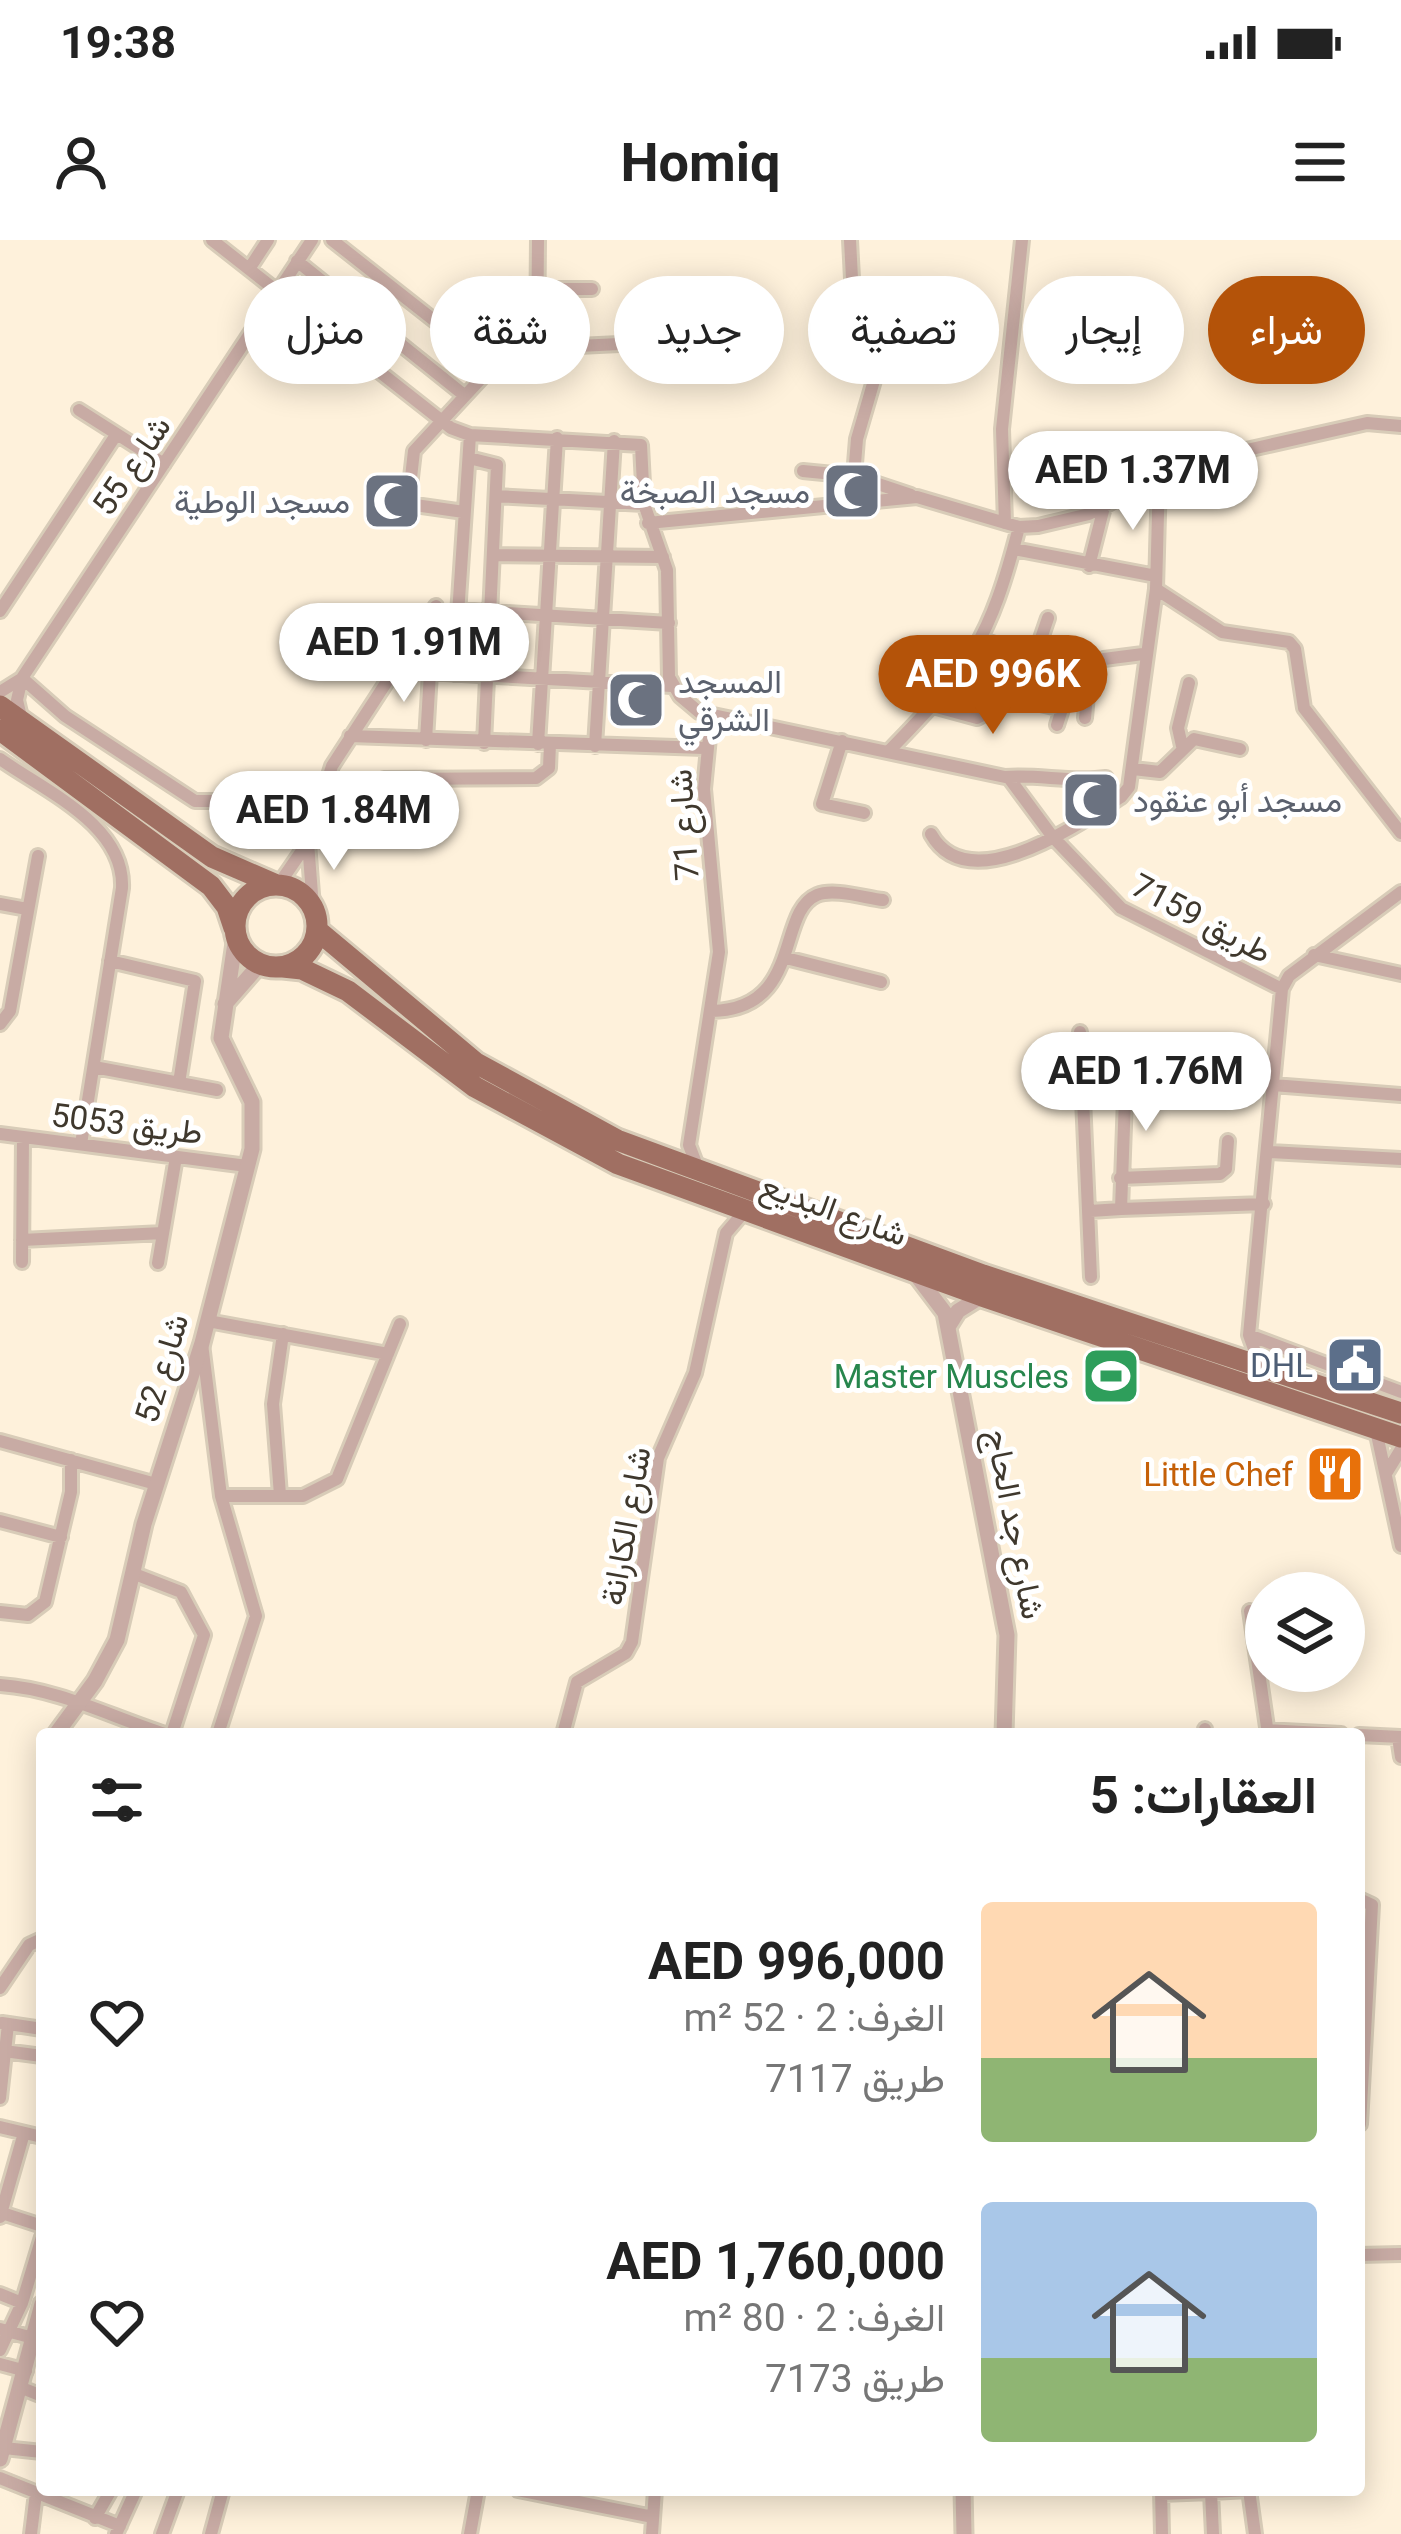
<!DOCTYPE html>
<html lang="ar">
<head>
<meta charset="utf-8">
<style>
  body { margin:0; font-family:Roboto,Vazirmatn,sans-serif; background:#f2f2f2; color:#222; direction:rtl; height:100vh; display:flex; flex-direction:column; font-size:45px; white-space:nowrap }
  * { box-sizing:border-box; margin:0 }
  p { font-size:39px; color:#767676 }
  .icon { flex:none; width:66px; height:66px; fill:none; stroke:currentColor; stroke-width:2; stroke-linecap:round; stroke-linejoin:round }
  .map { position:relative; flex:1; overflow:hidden; direction:ltr }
  .details { position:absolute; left:36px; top:1488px; width:1329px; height:768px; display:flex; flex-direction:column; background:#fff; border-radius:12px; box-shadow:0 6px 30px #0003; direction:rtl }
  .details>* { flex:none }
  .top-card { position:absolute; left:36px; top:36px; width:1329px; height:108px; direction:rtl; display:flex; gap:24px }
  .controls { position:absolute; left:1245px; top:1332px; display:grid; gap:24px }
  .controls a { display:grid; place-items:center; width:120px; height:120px; border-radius:50%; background:#fff; box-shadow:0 6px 30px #0003; font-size:60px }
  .price { position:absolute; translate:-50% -102px; padding:0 27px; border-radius:42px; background:#fff; color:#222; font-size:39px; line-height:78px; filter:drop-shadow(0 3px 6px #0008) }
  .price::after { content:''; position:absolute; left:50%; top:72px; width:36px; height:27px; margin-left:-18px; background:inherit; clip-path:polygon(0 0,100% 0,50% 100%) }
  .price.active { background:#b45309; color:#fff }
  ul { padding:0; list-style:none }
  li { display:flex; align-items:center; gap:36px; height:300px; padding:0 48px }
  li span { display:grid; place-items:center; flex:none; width:336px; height:240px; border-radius:12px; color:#555 }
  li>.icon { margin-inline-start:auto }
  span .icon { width:144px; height:144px; fill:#fffc; stroke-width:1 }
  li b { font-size:51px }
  h2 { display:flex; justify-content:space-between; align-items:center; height:144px; padding:0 48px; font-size:51px }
  .tag { padding:0 42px; border-radius:54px; background:#fff; box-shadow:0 6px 30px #0003; font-size:42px; line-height:108px }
  .tag.active { background:#b45309; color:#fff }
  .status { display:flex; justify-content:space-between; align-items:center; height:84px; padding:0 60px; background:#fff; direction:ltr }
  .status svg { height:33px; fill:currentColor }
  header { display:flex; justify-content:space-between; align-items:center; height:156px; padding:0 48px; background:#fff; font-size:54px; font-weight:700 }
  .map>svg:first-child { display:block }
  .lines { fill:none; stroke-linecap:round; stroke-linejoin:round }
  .minor-casing { stroke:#d8ccb8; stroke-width:18 }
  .tertiary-casing { stroke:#d8ccb8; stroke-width:21 }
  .primary-casing { stroke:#d8ccb8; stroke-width:27 }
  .minor { stroke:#c8aba4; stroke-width:12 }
  .tertiary { stroke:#c8aba4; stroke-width:15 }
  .primary { stroke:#a06f62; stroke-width:21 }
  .labels { text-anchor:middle; stroke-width:10; stroke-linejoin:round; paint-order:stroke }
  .street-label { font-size:33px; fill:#3f382d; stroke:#fff }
  .worship-label { font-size:33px; fill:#5b616d; stroke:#fff; text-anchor:end }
  .service-label { font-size:33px; fill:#4e5e75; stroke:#fff; text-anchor:end }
  .leisure-label { font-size:33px; fill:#27864d; stroke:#fff; text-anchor:end }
  .food-label { font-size:33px; fill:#c56008; stroke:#fff; text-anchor:end }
</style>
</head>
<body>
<div class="status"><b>19:38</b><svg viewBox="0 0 49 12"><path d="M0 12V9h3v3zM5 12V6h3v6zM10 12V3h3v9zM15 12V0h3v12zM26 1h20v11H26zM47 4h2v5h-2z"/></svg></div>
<header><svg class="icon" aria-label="menu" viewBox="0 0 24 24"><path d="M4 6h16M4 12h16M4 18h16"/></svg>Homiq<svg class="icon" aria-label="person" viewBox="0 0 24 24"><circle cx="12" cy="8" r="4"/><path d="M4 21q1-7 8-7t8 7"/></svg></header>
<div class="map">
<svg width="1401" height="2294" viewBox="0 0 1401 2294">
  <rect width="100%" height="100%" fill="#fef1db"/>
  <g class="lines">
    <defs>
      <path id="minor" d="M212 0 451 188 470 195 641 205 644 264 667 330 669 437 680 456 699 472 1005 537C1039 534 1070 543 1106 538
        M332 0 440 85
        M850 0 854 77 875 137 857 199 854 236
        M297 21 464 155
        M249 29 268 0
        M538 49H592
        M485 58H538
        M537 108 538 0
        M79 170 164 224
        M469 218 497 225 484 503
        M803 231 854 236 911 255
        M496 256 644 264
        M464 272 408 264 414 211 501 117 537 108 640 103 704 87
        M648 283 917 257 1019 287 1038 286 1089 274 1184 224 1367 183 1401 186
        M1005 283 1002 189 1022 0
        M1014 309 1156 336
        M493 315 663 317
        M1089 326 1104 267
        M1156 349 1222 392 1289 402 1295 409 1304 468 1401 593
        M458 370 669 383
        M0 371 116 195
        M984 400 1073 434
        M1034 419 1048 378
        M391 430 672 446
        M454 434 470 195
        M1073 434 1104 419 1143 414
        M22 438 65 476 195 561H318
        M0 452 21 439
        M933 466 977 478 1015 458 1062 469
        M21 477 17 460 22 438 312 0
        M1085 478 1089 430
        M1057 485 1073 434
        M350 496 704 508
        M426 500 430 433
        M842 501 822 564 864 573
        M538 504 557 198
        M595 506 614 201
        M1182 506 1178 488 1189 443
        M889 511C971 427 990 400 1019 287
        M0 519C45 551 125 585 122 648L81 904
        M1133 529 1160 532 1194 499 1240 509
        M1009 538 1052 596 1121 668 1282 749
        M384 539 536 538 549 528 550 504
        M931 594C968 660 1076 586 1121 557L1129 547 1156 349 1159 237
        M308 603 313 667
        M279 644 308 602 332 526 436 366
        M0 664 27 669
        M1314 715 1401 734
        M786 718 881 742
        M110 721 195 741 179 843
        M712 771C803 769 776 672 817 655 834 648 865 658 883 660
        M0 784 10 771 38 616
        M1080 792 1091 1037
        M94 827 217 850
        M1273 845 1401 855
        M0 894 247 926
        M1268 912 1401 919
        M697 926 689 905 719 712 704 549 711 477
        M1120 938 1220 934 1226 929 1228 901
        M1121 969 1264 964
        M1090 971 1121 969 1125 858 1163 852 1176 810 1252 821
        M22 1000 163 993
        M22 1022 23 897
        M158 1023 176 917
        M208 1081 388 1114
        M1249 1095 1401 1152
        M202 1104 221 1256 256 1376 218 1494
        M1259 1123 1249 1095 1282 749 1289 736 1401 652
        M1376 1190 1401 1306
        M0 1201 156 1244
        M1387 1232 1401 1209
        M280 1255 273 1164 283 1094
        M221 1256H303L337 1239 400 1084
        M0 1281 61 1297
        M132 1333 181 1352 204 1395 172 1494
        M1250 1371 1268 1494
        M0 1372 28 1375 45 1362 71 1252V1220
        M0 1445C59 1449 109 1476 165 1494
        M1267 1490 1341 1494
        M563 1494 577 1442 626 1413 632 1402 658 1218 695 1133 726 993 744 972
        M1205 1494V1489
        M1359 1495 1401 1497
        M1398 1497 1401 1517
        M1359 1659 1372 1665 1360 1884
        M0 1748 29 1705 42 1699
        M2 1783 42 1789
        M4 1811 42 1816
        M0 1858 8 1784
        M0 1887 42 1897
        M2 1973 42 1986
        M0 1977 24 1893
        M1359 2015 1401 2014
        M0 2054 22 2063
        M0 2089 33 2098
        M0 2110 22 2063 42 1997
        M0 2124 26 2131
        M22 2148 42 2156
        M4 2208 42 2212
        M0 2238 120 2286
        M518 2250 653 2277
        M1161 2250 1162 2294
        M1161 2254 1211 2252
        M95 2278 111 2250
        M31 2294 36 2253
        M116 2294 136 2250
        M162 2294 178 2250
        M211 2294 223 2250
        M470 2294 478 2250
        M652 2294 655 2250
        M1213 2294 1211 2252 1249 2250 1255 2294"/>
      <path id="tertiary" d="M225 764 260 724
        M917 1036 945 1073 1007 1395 1004 1494
        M948 1087 958 1071 982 1056
        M56 1494 95 1441 117 1400 144 1284 202 1103 252 909V862L221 798 236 696
        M0 2219 42 2064
        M963 2250 964 2294"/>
      <path id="primary" d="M0 466 212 617 274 644
        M0 490 211 646 227 667 234 688
        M235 686a41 41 0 1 1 82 0a41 41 0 1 1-82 0Z
        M317 690 476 823 617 900 983 1035 1401 1173
        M283 727 302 729 348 751 475 847 618 924 982 1056 1401 1197"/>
    </defs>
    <use href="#minor" class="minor-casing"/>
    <use href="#tertiary" class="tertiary-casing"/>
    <use href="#primary" class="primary-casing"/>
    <use href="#minor" class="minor"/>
    <use href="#tertiary" class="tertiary"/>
    <use href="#primary" class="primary"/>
  </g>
  <defs>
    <symbol id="mosque-square" viewBox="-11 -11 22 22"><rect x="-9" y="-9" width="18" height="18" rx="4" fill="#6b7280" stroke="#fff"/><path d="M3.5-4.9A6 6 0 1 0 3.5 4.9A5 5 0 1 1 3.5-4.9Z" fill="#fff"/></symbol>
    <symbol id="civic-square" viewBox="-11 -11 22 22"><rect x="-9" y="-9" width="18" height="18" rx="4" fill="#5c6f8a" stroke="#fff"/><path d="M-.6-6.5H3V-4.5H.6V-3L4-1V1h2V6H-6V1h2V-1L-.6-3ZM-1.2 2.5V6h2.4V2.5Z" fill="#fff"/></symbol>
    <symbol id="stadium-square" viewBox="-11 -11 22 22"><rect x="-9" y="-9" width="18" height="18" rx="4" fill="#2e9e5b" stroke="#fff"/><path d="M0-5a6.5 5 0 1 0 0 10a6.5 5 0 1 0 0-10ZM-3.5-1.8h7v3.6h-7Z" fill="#fff"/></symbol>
    <symbol id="restaurant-square" viewBox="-11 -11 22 22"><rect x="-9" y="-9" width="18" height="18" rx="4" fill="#e8710a" stroke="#fff"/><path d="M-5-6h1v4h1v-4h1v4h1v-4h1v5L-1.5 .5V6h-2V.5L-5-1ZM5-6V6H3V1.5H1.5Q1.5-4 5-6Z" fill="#fff"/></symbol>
  </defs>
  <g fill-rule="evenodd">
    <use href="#mosque-square" x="819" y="218" width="66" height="66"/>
    <use href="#mosque-square" x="359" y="228" width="66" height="66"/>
    <use href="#mosque-square" x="603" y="427" width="66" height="66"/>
    <use href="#mosque-square" x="1058" y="527" width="66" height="66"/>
    <use href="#civic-square" x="1322" y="1092" width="66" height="66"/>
    <use href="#stadium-square" x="1078" y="1103" width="66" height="66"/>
    <use href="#restaurant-square" x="1302" y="1201" width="66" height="66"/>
  </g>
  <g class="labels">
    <g class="street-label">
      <text transform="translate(131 225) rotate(-56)" y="12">شارع 55</text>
      <text transform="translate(683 585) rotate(-94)" y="12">شارع 71</text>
      <text transform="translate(1202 678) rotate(28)" y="12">طريق 7159</text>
      <text transform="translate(127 883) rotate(7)" y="12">طريق 5053</text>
      <text transform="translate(834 969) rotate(20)" y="12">شارع البديع</text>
      <text transform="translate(161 1128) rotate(-73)" y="12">شارع 52</text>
      <text transform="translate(1016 1284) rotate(79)" y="12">شارع جد الحاج</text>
      <text transform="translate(625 1286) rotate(-80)" y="12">شارع الكارانة</text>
    </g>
    <g class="worship-label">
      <text x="810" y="263">مسجد الصبخة</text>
      <text x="350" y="273">مسجد الوطية</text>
      <text x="678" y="453" text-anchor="start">المسجد<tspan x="678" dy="38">الشرقي</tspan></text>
      <text x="1133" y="572" text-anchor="start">مسجد أبو عنقود</text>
    </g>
    <g class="service-label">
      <text x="1313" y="1137">DHL</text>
    </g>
    <g class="leisure-label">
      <text x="1069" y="1148">Master Muscles</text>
    </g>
    <g class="food-label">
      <text x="1293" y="1246">Little Chef</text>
    </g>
  </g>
</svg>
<div class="controls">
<a><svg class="icon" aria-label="layers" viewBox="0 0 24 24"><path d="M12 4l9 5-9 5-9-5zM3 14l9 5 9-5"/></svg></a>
</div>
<b class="price" style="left:1133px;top:293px">AED 1.37M</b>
<b class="price" style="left:404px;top:465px">AED 1.91M</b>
<b class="price active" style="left:993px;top:497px">AED 996K</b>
<b class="price" style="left:334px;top:633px">AED 1.84M</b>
<b class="price" style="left:1146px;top:894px">AED 1.76M</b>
<div class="top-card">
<a class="tag active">شراء</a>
<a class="tag">إيجار</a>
<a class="tag">تصفية</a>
<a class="tag">جديد</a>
<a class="tag">شقة</a>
<a class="tag">منزل</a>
</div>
<section class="details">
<h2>العقارات: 5<svg class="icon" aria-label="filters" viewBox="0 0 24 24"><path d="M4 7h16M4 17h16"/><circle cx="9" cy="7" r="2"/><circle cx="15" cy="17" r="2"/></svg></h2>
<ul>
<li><span style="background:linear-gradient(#ffd9b3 65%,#8fb573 0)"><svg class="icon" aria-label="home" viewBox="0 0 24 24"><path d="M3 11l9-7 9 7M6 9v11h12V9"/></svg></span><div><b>AED 996,000</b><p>الغرف: 2 · 52 m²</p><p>طريق 7117</p></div><svg class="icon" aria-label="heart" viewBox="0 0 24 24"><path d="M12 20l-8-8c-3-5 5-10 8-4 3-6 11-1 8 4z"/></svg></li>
<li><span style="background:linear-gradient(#a9c7e8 65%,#8fb573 0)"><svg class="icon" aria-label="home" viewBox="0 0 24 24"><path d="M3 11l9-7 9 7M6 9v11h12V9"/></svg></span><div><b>AED 1,760,000</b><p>الغرف: 2 · 80 m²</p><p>طريق 7173</p></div><svg class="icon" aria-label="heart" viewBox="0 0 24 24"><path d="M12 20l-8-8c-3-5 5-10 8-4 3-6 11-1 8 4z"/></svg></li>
</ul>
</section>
</div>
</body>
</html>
